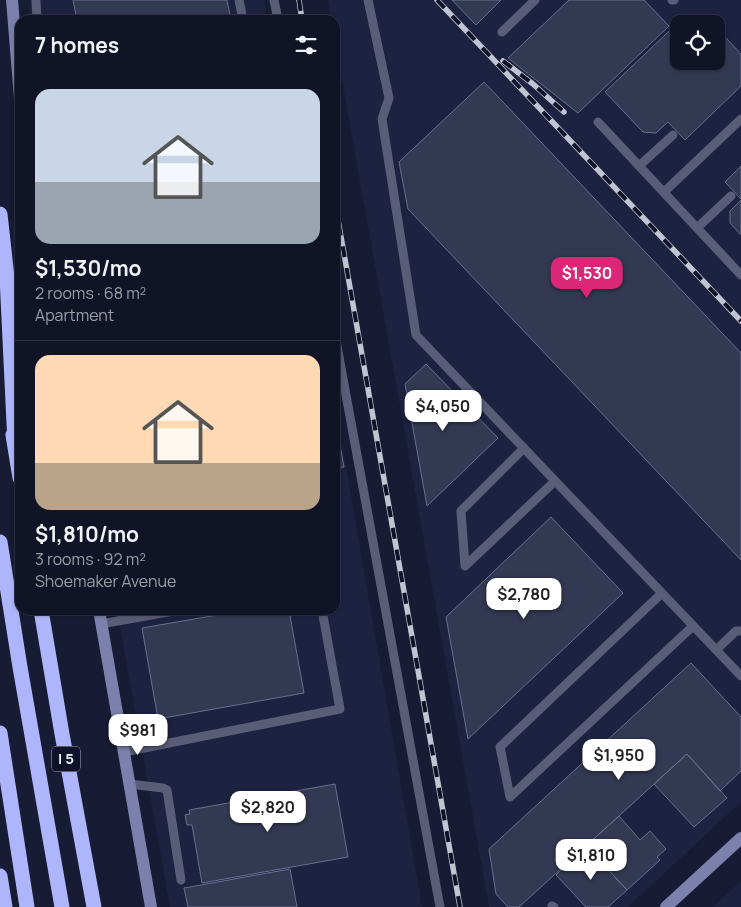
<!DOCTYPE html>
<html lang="en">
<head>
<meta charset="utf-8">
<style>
  body { margin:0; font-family:Manrope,sans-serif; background:#1e2132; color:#f1f3f6; height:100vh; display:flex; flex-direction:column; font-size:19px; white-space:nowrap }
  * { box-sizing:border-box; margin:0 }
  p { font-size:16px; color:#9c9ea7 }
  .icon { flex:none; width:28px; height:28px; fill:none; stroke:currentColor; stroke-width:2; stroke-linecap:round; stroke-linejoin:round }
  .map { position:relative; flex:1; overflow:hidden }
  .side { position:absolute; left:15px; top:15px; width:325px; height:600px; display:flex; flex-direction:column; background:#111426; border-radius:15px; box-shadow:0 1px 4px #0004,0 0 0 1px #303343 }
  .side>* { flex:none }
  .buttons { position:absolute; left:670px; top:15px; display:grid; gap:10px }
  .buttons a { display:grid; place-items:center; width:55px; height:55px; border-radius:10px; background:#111426; box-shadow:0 1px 4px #0004,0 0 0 1px #303343; font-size:25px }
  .price { position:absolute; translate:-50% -42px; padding:0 11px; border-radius:10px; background:#fff; color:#222; font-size:16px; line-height:32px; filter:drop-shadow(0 1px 2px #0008) }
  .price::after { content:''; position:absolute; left:50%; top:30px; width:15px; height:11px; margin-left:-8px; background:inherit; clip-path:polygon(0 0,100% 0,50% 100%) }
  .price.active { background:#db2777; color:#fff }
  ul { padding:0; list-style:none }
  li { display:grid; align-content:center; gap:10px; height:265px; padding:0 20px }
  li+li { border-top:1px solid #303343 }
  li span { display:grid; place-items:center; height:155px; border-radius:15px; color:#555 }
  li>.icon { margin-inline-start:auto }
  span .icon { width:90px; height:90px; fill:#fffc; stroke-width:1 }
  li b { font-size:21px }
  h2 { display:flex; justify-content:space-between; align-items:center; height:60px; padding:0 20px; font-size:21px }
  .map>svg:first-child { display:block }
  .built { fill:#1d2240; fill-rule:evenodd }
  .building { fill:#343953; stroke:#686f8c }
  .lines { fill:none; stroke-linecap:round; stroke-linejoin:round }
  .lane { stroke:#595d78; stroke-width:9 }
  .secondary { stroke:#7b81ac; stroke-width:12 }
  .highway { stroke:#adb6fa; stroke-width:15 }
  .rail-casing { stroke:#c1c4d1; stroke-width:5.5 }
  .rail { stroke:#0f1229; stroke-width:4; stroke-dasharray:11; stroke-linecap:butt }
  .labels { text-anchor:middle; stroke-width:4; stroke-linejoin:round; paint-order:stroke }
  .shield { fill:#0f1229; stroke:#acafbd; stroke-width:1 }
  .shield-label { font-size:15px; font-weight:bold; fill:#eff2fc }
</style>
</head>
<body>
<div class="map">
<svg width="741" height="907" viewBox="0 0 741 907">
  <rect width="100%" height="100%" fill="#171b33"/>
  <path class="built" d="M29 0H264L267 20H30Z
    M328 0H741V802L628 907H489L335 41V20H331ZM679 24H716V61H679Z
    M335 403 422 907H170L117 610H335Z
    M741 881V907H713Z"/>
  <path class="building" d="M73 0H227L231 20H77Z
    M452 0H501L476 25Z
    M569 0H644L669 26 578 113 508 58Z
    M692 15 703 24H679V61H716V38L721 43 726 38 741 54V86L685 140 668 122 656 133 643 132 605 92 685 16 688 19Z
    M484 82 741 353V560L408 209 399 162Z
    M741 166V199L725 182Z
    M741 200V235L730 223V211Z
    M426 364 498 438 427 506 405 384Z
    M335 418 344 467 335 468Z
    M551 517 623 593 468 739 446 617Z
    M246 610H291L292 616H290L304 693 158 719 142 628Z
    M691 663 741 717V771L720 791 687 754 519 907H508L496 894 489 849Z
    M687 754 727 798 694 827 654 784Z
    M335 784 348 857 202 883 192 825H187L185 815 190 814 189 810Z
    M619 816 640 840 650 831 666 849 657 857 660 860 627 890 586 846Z
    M586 846 627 890 608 907H586L556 875Z
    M290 869 297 907H188L184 888Z"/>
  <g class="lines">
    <path class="lane" d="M36 0 37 20
      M239 0 243 20
      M274 0 278 20
      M368 0 389 98 382 119 416 335 741 676
      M672 0H674
      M502 32 535 0
      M598 122 741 275
      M639 166 673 135
      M664 192 741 119
      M697 228 731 196
      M335 335 440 907
      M524 448 461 511 465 566 555 481
      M662 593 500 747 510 797 693 626
      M101 624 179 610
      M716 650 736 631H741
      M124 752 340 709 322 610
      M129 784 163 788 167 790 181 880
      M552 906 554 907"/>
    <path class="secondary" d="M12 0 20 98
      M99 610 151 907
      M666 907 741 838"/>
    <path class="highway" d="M0 214 7 277 15 444
      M13 435 20 478
      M0 542 20 667 62 907
      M41 610 62 734 94 907
      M0 733 27 907
      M0 876 5 907"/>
    <defs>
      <path id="rail" d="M299 0 302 20
        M437 0 741 321
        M503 61 533 84 564 112
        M335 203 460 907"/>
    </defs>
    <use href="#rail" class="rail-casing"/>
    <use href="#rail" class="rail"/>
  </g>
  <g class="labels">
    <rect class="shield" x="52" y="746.5" width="28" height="25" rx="4"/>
    <g class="shield-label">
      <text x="66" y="764">I 5</text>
    </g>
  </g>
</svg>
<div class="buttons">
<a><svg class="icon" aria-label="locate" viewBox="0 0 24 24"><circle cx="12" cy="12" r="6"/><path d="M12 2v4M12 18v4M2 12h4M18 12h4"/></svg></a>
</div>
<b class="price active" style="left:587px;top:299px">$1,530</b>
<b class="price" style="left:443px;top:432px">$4,050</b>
<b class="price" style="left:524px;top:620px">$2,780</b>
<b class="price" style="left:138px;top:756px">$981</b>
<b class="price" style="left:619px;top:781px">$1,950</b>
<b class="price" style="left:268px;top:833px">$2,820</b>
<b class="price" style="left:591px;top:881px">$1,810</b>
<section class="side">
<h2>7 homes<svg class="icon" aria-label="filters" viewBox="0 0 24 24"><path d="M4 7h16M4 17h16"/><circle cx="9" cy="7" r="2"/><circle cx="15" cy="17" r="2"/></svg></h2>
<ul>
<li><span style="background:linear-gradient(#c9d6e8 60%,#9aa5b1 0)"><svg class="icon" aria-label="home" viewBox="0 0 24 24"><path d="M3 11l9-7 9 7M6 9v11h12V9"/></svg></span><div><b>$1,530/mo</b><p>2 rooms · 68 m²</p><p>Apartment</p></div></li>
<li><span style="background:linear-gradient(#ffd9b3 70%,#b9a48a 0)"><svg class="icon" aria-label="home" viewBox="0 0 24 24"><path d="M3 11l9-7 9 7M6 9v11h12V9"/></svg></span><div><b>$1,810/mo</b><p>3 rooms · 92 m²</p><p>Shoemaker Avenue</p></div></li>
</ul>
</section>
</div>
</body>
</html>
